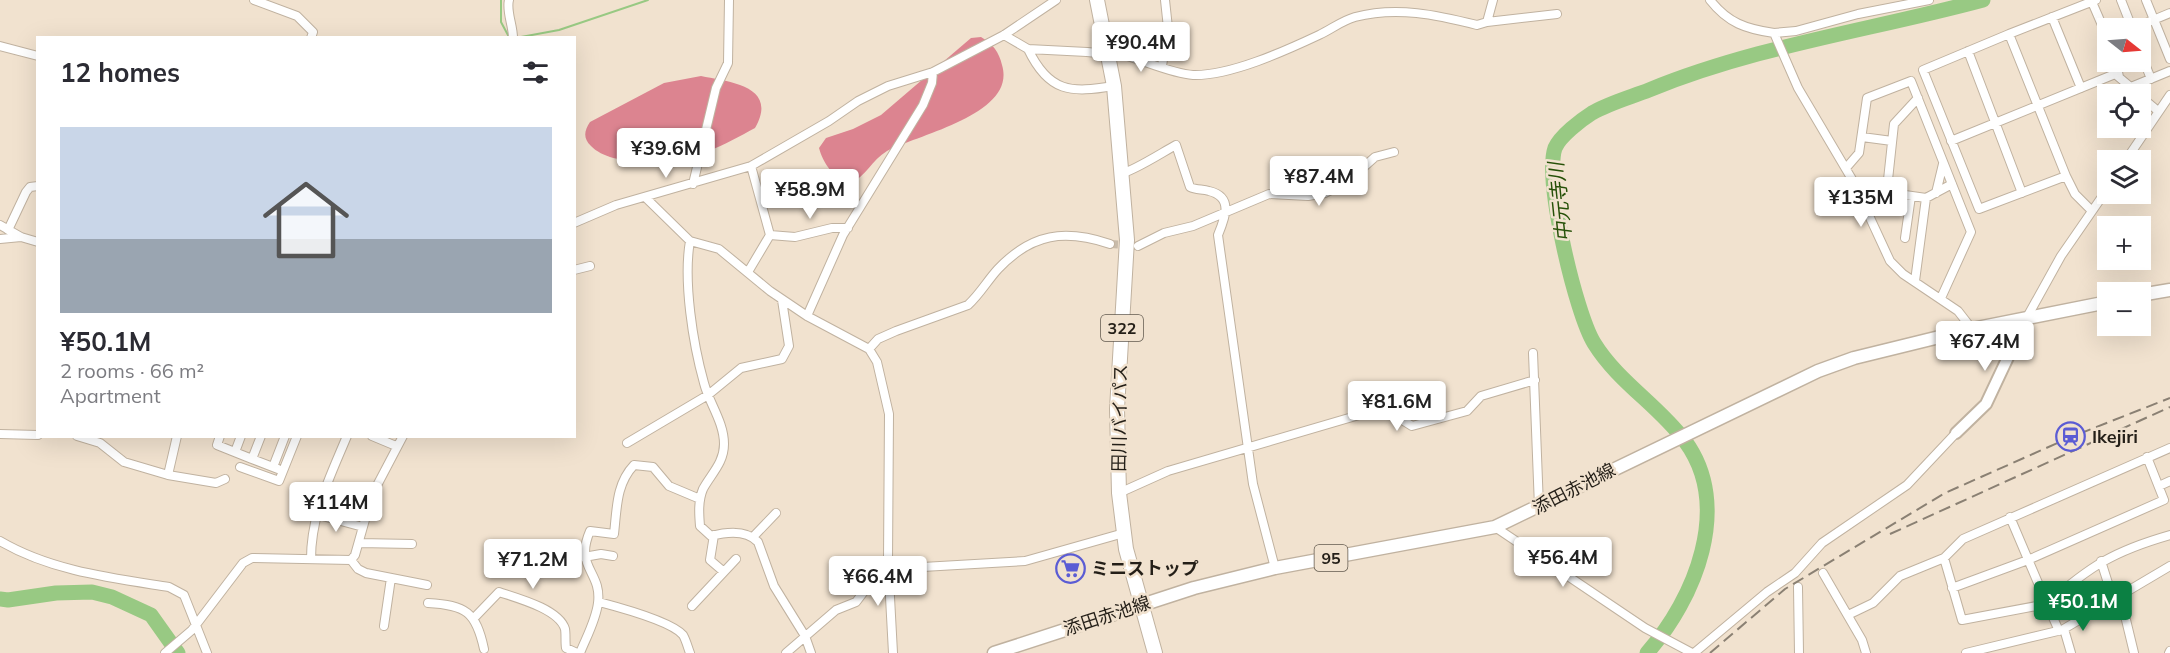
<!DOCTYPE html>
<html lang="en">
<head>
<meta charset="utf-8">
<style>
  body { margin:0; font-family:Mulish,"Noto Sans JP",sans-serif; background:#f7f7f7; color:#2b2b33; height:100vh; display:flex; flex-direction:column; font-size:22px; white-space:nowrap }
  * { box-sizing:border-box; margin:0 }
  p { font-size:20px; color:#7c7c81 }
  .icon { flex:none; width:33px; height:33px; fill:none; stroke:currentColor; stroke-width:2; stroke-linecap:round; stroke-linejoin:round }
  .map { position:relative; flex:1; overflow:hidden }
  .sheet { position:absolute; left:36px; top:36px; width:540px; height:402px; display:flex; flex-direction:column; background:#fff; border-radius:0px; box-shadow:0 6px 24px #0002 }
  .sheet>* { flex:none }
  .needle { width:39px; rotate:107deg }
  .fabs { position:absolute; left:2097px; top:18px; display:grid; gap:12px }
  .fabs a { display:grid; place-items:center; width:54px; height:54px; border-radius:0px; background:#fff; box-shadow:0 6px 24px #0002; font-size:30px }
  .price { position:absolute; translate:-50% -51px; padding:0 14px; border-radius:6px; background:#fff; color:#222; font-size:20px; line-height:39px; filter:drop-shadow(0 2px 3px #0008) }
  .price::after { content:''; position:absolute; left:50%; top:36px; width:18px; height:14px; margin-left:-9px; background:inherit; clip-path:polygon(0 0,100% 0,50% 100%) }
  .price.on { background:#0b8043; color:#fff }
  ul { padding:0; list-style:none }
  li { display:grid; align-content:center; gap:12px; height:318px; padding:0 24px }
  li span { display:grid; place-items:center; height:186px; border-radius:0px; color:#555 }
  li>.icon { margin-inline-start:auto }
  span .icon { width:108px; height:108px; fill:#fffc; stroke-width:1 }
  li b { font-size:26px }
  h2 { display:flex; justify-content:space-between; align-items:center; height:72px; padding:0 24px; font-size:26px }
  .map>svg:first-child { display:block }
  .forest { fill:#dc8490 }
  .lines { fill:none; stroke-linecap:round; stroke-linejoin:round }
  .stream { stroke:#98c983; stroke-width:2 }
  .river { stroke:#98c983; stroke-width:15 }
  .street-tunnel { stroke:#c8bbaa; stroke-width:8; stroke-dasharray:8 4; stroke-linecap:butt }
  .street-casing { stroke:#c0b2a0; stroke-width:10 }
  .secondary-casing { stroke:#c0b2a0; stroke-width:14 }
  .primary-casing { stroke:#c0b2a0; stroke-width:15 }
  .highway-casing { stroke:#c0b2a0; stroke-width:16 }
  .street { stroke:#fff; stroke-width:8 }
  .secondary { stroke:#fff; stroke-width:10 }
  .primary { stroke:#fff; stroke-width:12 }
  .highway { stroke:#fff; stroke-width:14 }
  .rail { stroke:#8a8073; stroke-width:2; stroke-dasharray:12 6; stroke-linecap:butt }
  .street-bridge-casing { stroke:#c0b2a0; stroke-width:10; stroke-linecap:butt }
  .street-bridge { stroke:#fff; stroke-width:8 }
  .labels { text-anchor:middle; stroke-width:5; stroke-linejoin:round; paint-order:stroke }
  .shield { fill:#f1e2cf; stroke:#625a4f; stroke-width:1.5 }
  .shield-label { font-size:16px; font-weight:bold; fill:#241f18 }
  .street-label { font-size:18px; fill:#241f18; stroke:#f1e2cf }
  .poi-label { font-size:18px; font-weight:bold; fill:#241f18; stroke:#f1e2cf; text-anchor:start }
  .water-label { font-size:20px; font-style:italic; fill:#265108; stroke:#f1e2cf }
</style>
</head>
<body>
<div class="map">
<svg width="2170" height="653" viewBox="0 0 2170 653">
  <rect width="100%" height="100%" fill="#f1e2cf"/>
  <path class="forest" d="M981 37C993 44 999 52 1002 65 1017 114 919 134 887 151 872 160 866 176 850 184 834 179 823 163 819 148L826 138 853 129 881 115 971 38Z
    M701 76C730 82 779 86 755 128 740 136 724 145 709 151 680 161 614 170 591 146 583 138 584 131 590 122L664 83Z"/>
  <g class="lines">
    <path class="stream" d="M501 0V22L509 37
      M521 37 559 30 648 0"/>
    <path class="river" d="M0 599 8 600 56 593 92 592 112 597 151 615 178 653
      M1647 653C1695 599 1733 506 1685 441 1658 405 1618 382 1594 343 1576 314 1544 180 1555 148 1560 136 1581 120 1592 113 1609 103 1631 97 1649 90 1756 46 1872 30 1983 0"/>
    <path class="street-tunnel" d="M1110 244 1138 246"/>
    <defs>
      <path id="street" d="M254 0 297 16 313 32 311 38
        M509 0C506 11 513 25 513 38
        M1710 0C1728 23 1746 29 1774 33L1798 88 1853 181 1890 261 1903 274 1958 311 1972 329
        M2121 0 2132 28
        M2146 0 2170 59
        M2092 2 2108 39
        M2052 17 2081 88
        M1487 22 1493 0
        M2134 28 2170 13
        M1774 33 1796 31 1858 14 1929 0
        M2009 34 2066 176 1979 209 1923 70Z
        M2009 34 2096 0
        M1004 35 1028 49 1087 52
        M0 46 38 56
        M1028 49C1049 93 1071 93 1114 86
        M1968 51 2022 193
        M2140 51 2151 79
        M1127 56C1147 62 1174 74 1193 75 1230 76 1285 51 1319 35 1332 29 1341 21 1355 17 1397 6 1437 15 1477 25L1487 22 1557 14
        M2116 62 2119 77
        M1162 66 1168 28 1165 0
        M2131 87 2170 71
        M2140 96 2158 111
        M1918 98 1894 124 1887 189 1891 193 1926 198
        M1862 137 1892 141
        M1951 141 2115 74 2139 94
        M2126 160 2170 95
        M1846 168 1859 153 1867 98 1911 81 1971 232 1941 298
        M1122 173C1132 172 1163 152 1176 145L1190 187C1196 190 1202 189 1209 191 1234 197 1225 218 1218 235L1253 484 1275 568
        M2066 176 2075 194 2091 210
        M693 184 716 88 728 63 729 0
        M1936 193 1943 164
        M646 198 690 241 719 249 770 291 807 316 869 349 877 362 889 414 888 560 893 653
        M574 223 616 205 751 166 829 121 858 101 888 86 933 72 1004 35 1056 0
        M0 225 21 237 38 242
        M8 230 26 192 30 187 38 186
        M770 235 795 237 832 228H848
        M1905 238 1911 196
        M0 239 21 237
        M690 241C683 281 693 344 704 383 709 403 724 422 724 444 724 463 711 474 703 489 698 501 699 514 700 526L711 536C726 532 746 529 758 542L774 586 805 636 811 653
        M1138 246 1164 233 1193 226 1269 194 1308 196 1325 193 1347 182 1375 157 1394 152
        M574 270 590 266
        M748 272 770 235 751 166
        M1915 281 1926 198 1952 184
        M807 316 843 235 923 105 932 83 933 72
        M2026 319 2061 256 2108 188
        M869 349 878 339 896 331 968 305C980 294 987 281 998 269 1032 233 1065 229 1110 244
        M1533 353 1539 507
        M0 434 38 435
        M77 436 100 443 124 462 168 475 177 436
        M220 436 217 445 252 459
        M261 436 252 459 278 469
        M372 436 396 446
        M627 443 708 395 741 368 782 359 789 346 782 300
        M235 452 241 436
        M240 467 279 481 297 436
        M273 467 285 436
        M168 475 216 483 225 479
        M2159 486 2170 481
        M1119 493 1168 471 1383 408 1412 426 1467 411 1481 396 1535 380
        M315 514 363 527
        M2010 517 2047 604C2090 566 2114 551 2170 535
        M1495 527 1645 628 1692 653
        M714 535 710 560 724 572
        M753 537 776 513
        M0 541C51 571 112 578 169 587L184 595 207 653
        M359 543 412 544
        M584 557 601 554 613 556
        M311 559C311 514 330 477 347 436
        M351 560 358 569 366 573 427 585
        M2101 561 2113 599
        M888 569 1025 561 1124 533
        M1823 573 1862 640 1866 653
        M1798 587 1799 653
        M1952 588 2028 560 2164 500 2147 457
        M2120 595 2134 653
        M599 602C618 607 671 621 683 635 686 640 688 648 690 653
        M428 603C466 605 476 612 484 649
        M692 606 736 559
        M1848 615 1873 603 1900 576 1944 558
        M474 618 499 592C517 598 559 609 565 629 566 634 565 642 566 648L577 653
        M384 626 391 578
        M2064 629 2071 653
        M2059 631 2047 604 1962 620 1944 558 1963 539 2170 448
        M165 653 192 630 243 563 252 558 351 560 355 555 372 495 403 436
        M580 653C586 638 596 620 598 603 602 571 574 568 590 531L614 534C617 508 616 484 634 465L653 467 669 486 700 499
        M786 653 836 610 856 602 888 560
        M1694 653 1767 592 1795 573 1822 543 1907 485 1956 433
        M1966 653 2062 630 2170 566
        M2169 653 2170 651"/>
      <path id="secondary" d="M1956 433 1986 404 2026 319"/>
      <path id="primary" d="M2140 295 2170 290
        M994 653 1194 588 1275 568 1495 527 1818 371 1854 358 1972 329 2108 302"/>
      <path id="highway" d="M1097 0 1114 86 1127 240 1117 409 1119 493 1126 549 1155 653"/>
    </defs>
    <use href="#street" class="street-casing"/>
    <use href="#secondary" class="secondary-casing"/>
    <use href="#primary" class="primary-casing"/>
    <use href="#highway" class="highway-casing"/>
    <use href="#street" class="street"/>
    <use href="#secondary" class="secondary"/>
    <use href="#primary" class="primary"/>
    <use href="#highway" class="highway"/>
    <path class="rail" d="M1890 534 2170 407
      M1710 653 1785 589 1945 493 2071 437 2170 398"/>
    <defs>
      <path id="street-bridge" d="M1087 52 1127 56"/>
    </defs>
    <use href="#street-bridge" class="street-bridge-casing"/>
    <use href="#street-bridge" class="street-bridge"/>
  </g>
  <defs>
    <symbol id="station-ring" viewBox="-11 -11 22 22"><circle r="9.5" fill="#f1e2cf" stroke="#5b5cd4" stroke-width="1.5"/><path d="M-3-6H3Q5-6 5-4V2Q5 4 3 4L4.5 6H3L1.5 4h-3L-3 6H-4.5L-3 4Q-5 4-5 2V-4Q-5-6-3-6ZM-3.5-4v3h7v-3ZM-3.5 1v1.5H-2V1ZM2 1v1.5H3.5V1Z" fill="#5b5cd4"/></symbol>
    <symbol id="supermarket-ring" viewBox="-11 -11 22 22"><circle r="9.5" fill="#f1e2cf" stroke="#5b5cd4" stroke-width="1.5"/><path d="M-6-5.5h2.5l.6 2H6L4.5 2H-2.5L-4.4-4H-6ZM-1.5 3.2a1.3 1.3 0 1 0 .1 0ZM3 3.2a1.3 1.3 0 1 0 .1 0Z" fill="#5b5cd4"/></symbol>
  </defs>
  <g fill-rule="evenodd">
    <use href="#station-ring" x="2054" y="420" width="33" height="33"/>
    <use href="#supermarket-ring" x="1054" y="552" width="33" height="33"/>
  </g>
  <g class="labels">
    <g class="shield">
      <rect x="1101" y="315" width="42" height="26" rx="4.5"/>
      <rect x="1314.5" y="545" width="33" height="26" rx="4.5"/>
    </g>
    <g class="shield-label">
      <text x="1122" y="334">322</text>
      <text x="1331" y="564">95</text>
    </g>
    <g class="street-label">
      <text transform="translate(1120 418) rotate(-89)" y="6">田川バイパス</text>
      <text transform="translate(1574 489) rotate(-27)" y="6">添田赤池線</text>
      <text transform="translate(1107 616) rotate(-18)" y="6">添田赤池線</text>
    </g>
    <g class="poi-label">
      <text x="2092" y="443">Ikejiri</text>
      <text x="1091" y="575">ミニストップ</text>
    </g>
    <g class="water-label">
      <text transform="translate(1560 202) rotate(-96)" y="7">中元寺川</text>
    </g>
  </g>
</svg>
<div class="fabs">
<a><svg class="needle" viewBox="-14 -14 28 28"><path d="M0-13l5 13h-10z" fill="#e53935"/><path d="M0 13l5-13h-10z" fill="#7c7c81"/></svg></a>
<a><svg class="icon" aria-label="locate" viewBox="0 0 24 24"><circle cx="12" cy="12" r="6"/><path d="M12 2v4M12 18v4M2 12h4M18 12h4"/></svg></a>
<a><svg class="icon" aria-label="layers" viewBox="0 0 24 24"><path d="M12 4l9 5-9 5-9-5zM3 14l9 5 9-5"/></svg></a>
<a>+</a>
<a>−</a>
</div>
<b class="price" style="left:1141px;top:73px">¥90.4M</b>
<b class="price" style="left:666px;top:179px">¥39.6M</b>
<b class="price" style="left:1319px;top:207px">¥87.4M</b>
<b class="price" style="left:810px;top:220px">¥58.9M</b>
<b class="price" style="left:1861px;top:228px">¥135M</b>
<b class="price" style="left:1985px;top:372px">¥67.4M</b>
<b class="price" style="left:1397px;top:432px">¥81.6M</b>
<b class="price" style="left:336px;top:533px">¥114M</b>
<b class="price" style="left:1563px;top:588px">¥56.4M</b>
<b class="price" style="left:533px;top:590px">¥71.2M</b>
<b class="price" style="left:878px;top:607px">¥66.4M</b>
<b class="price on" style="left:2083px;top:632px">¥50.1M</b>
<section class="sheet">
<h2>12 homes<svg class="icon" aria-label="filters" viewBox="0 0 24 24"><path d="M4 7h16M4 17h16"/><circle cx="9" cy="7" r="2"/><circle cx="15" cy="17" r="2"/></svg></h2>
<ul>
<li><span style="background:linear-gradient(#c9d6e8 60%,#9aa5b1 0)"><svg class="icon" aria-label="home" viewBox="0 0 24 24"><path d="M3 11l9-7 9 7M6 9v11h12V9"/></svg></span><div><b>¥50.1M</b><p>2 rooms · 66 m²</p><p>Apartment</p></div></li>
</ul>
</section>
</div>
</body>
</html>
